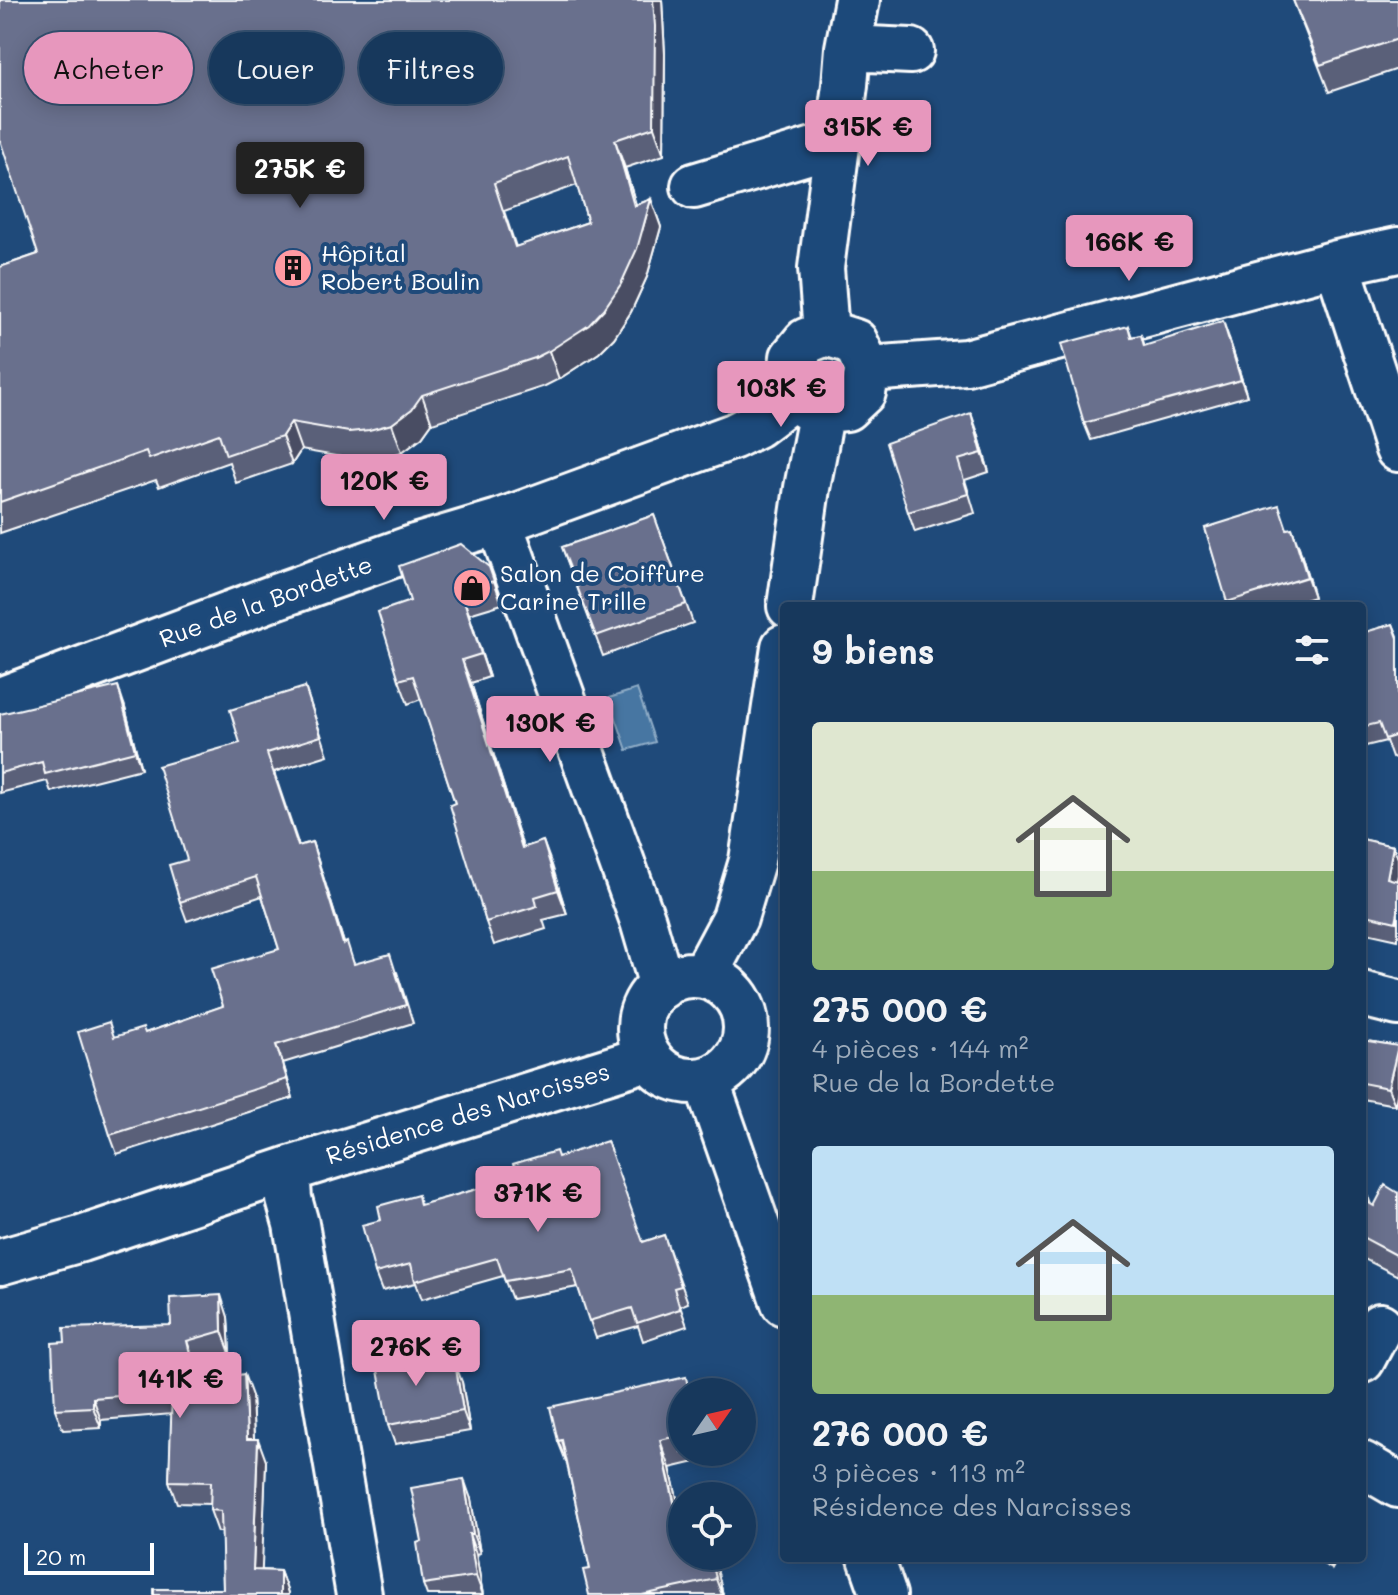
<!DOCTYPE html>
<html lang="fr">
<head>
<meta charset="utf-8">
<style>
  body { margin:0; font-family:Mali,sans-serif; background:#203f62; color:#f1f3f6; height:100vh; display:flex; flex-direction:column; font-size:30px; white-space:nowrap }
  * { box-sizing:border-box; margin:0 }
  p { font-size:26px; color:#9eacbb }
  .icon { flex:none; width:44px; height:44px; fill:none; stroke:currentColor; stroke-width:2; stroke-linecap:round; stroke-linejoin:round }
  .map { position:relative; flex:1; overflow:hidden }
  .sheet { position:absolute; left:780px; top:602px; width:586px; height:960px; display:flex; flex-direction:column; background:#17385c; border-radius:8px; box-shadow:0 4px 20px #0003,0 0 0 2px #365272 }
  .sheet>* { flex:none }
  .hud { position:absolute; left:24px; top:32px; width:636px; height:72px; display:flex; gap:16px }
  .needle { width:52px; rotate:56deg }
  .buttons { position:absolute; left:668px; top:1378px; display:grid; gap:16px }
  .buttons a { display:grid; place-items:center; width:88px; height:88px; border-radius:50%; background:#17385c; box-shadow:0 4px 20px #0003,0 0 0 2px #365272; font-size:40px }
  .scale { position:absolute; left:24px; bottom:20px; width:130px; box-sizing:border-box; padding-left:8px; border:4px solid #fff; border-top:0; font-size:22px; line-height:28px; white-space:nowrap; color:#fff; -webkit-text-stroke:6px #1f4a7a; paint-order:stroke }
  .price { position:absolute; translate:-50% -68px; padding:0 18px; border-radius:8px; background:#e797bd; color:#111; font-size:26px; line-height:52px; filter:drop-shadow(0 2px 4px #0008) }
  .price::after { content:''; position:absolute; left:50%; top:48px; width:24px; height:18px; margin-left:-12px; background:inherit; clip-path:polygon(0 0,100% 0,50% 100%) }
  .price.active { background:#222; color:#fff }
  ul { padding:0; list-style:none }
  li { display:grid; align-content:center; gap:16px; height:424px; padding:0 32px }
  li span { display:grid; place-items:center; height:248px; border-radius:8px; color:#555 }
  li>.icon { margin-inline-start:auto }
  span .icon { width:144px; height:144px; fill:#fffc; stroke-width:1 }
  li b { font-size:34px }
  h2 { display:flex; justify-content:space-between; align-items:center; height:96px; padding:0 32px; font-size:34px }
  .pill { padding:0 28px; border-radius:36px; background:#17385c; box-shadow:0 4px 20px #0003,0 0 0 2px #365272; font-size:28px; line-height:72px }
  .pill.active { background:#e797bd; color:#111 }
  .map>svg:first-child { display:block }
  .water { fill:#4676a2; stroke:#90adc7; stroke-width:2 }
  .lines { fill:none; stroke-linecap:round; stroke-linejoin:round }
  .minor-casing { stroke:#fff; stroke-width:50 }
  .minor { stroke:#1f4a7a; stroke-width:44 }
  .wall { fill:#5a6079; stroke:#fff; stroke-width:2; fill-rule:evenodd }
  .shaded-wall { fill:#4a4e63; stroke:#fff; stroke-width:2 }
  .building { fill:#69708d; stroke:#fff; stroke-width:2; fill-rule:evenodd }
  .labels { text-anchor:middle; stroke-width:8; stroke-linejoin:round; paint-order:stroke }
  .poi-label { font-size:24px; fill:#fff; stroke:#1f4a7a; text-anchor:start }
  .street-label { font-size:24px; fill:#fff; stroke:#1f4a7a }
</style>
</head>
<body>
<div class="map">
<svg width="1398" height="1595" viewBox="0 0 1398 1595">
  <rect width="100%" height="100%" fill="#1f4a7a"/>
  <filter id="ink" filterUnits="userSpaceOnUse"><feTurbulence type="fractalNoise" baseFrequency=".0125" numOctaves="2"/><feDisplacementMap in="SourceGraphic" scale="16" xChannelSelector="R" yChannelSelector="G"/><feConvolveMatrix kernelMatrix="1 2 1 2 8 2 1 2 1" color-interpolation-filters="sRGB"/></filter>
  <g filter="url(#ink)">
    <path class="water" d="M637 689 655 742 627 750 609 698Z"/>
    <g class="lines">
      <defs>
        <path id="minor" d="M848 48 911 51
          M694 186 837 143
          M1337 263 1398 449
          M826 333 821 268 845 85 848 48 857 0
          M826 333 855 342 868 369 863 392 846 408 822 410 807 407 796 395 791 378 793 357 806 341Z
          M868 369 966 362 1337 263 1398 250
          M499 522 643 921 662 986
          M790 606 807 488 822 410
          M0 700 275 597 418 546 499 522 734 436 756 425 796 395
          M640 1028a53 53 0 1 1 106 0a53 53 0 1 1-106 0Z
          M704 976 735 918 752 861 784 647
          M1362 994 1398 1003
          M706 1080 784 1303
          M287 1170 289 1199 296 1224 359 1595
          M0 1262 81 1239 287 1170 648 1058
          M1362 1360 1380 1326
          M1362 1464 1398 1485
          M871 1558 884 1595"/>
      </defs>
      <use href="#minor" class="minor-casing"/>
      <use href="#minor" class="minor"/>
    </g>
    <path class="wall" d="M0 0H662L665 54 664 155 625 168 636 205 651 199 661 227 647 277 631 312 614 338 599 353 559 379 545 386 432 423 422 437 402 452 379 459 359 460 301 450 292 464 236 483 229 462 159 487 156 480 0 533V267L38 254ZM577 185 588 222 516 247 504 211Z
      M1293 0H1398V69L1329 92Z
      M1128 326 1132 337 1141 335 1145 346 1229 338 1247 396 1091 440 1084 423Z
      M978 433 989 472 965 480 975 513 915 532 908 512Z
      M654 515 693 623 603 656 562 547Z
      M1205 528 1288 529 1299 547 1314 597 1284 606H1229Z
      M489 567 502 604 469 614 489 677 471 683 523 848 543 841 567 914 543 920 546 929 494 945 486 922 455 803 421 699 408 704 399 680 410 601Z
      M1393 624 1398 636V756L1392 758 1386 741 1362 747V633Z
      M305 687 328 755 274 772 299 846 312 842 344 943 354 964 397 972 413 1023 283 1063 293 1098 117 1154 110 1135 115 1037 145 1033 223 1006 279 949 262 896 187 921 180 902 187 860 240 743Z
      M124 704 141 769 51 792 47 781 0 793V714Z
      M1362 839 1393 846 1398 858 1397 880 1398 881V940L1362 932Z
      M1362 1040 1398 1046V1090L1395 1105 1362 1099Z
      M558 1157 643 1242 664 1235 688 1303 680 1306 687 1326 643 1341 638 1326 596 1338 578 1287 512 1299 503 1276 422 1299 416 1283 382 1291 375 1273 381 1220 421 1205 517 1178Z
      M1362 1189 1371 1205 1374 1206 1398 1193V1276L1362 1258Z
      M228 1317 230 1353 195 1363 200 1382 252 1396 254 1439 266 1461 261 1570 280 1571 288 1593 223 1589 222 1532H218L210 1510V1504L177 1503 169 1481 172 1414 101 1420V1428L63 1430 55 1409 171 1325Z
      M417 1367 418 1370 462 1382 470 1431 395 1444 388 1425Z
      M682 1392V1452H707L708 1459 670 1468 682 1520V1556H714L723 1595H589L590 1569 567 1464 558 1441Z
      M471 1499 480 1553 476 1554 483 1595H427L423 1584 422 1541Z
      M1312 1558H1338L1332 1569Z"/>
    <path class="shaded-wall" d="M653 0H662L665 54 664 155 654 127Z
      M615 140 625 168 643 228 651 199 661 227 647 277 631 312 614 338 599 353 559 379 549 351 634 206Z
      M1223 321 1229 338 1247 396 1241 380Z
      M422 395 432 423 422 437 402 452 392 424Z
      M971 413 978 433 989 472 982 453Z
      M291 422 301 450 292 464 282 436Z
      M1292 528 1299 547 1314 597 1307 577Z
      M461 591 469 614 489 677 481 654Z
      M462 660 471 683 531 872 522 848Z
      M118 686 124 704 141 769 135 751Z
      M543 841 552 865 567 914 558 890Z
      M312 842 318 860 350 962 343 944Z
      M1393 846 1398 858V875L1393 897 1387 878Z
      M276 1045 283 1063 293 1098 287 1079Z
      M1398 1046V1090L1395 1105 1388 1088Z
      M1365 1188 1374 1213 1362 1204V1194Z
      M221 1295 228 1317 230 1353 222 1331Z
      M187 1341 195 1363 205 1405 197 1383Z
      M410 1347 417 1367 420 1390 413 1370Z
      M455 1363 462 1382 470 1431 463 1411Z
      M244 1374 252 1396 255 1461 247 1439Z
      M93 1398 101 1420V1428L93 1407Z
      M258 1439 266 1461 261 1592 253 1570Z
      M660 1440 670 1468 682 1520V1533Z
      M464 1479 471 1499 480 1553 473 1534Z
      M469 1534 476 1554 483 1595 476 1576Z
      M711 1556H714L723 1595H722L716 1579Z
      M1328 1558H1338L1332 1569Z
      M280 1571 288 1593V1595H280Z"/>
    <path class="building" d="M0 0H653L655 26 654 127 615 140 634 206 651 199 637 249 621 284 604 309 589 325 549 351 535 358 422 395 412 409 392 424 369 430 349 432 291 422 282 436 226 455 219 434 149 459 146 451 0 502V267L38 254 0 140ZM568 156 588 222 515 247 494 183Z
      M1293 0H1398V39L1320 65Z
      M1223 321 1241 380 1084 423 1061 344 1128 326 1131 337 1141 335 1144 346Z
      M971 413 982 453 958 460 968 494 908 512 886 443Z
      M1279 505 1287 529 1292 528 1307 577 1227 602 1205 528Z
      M654 515 686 604 596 636 562 547Z
      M461 544 489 567 494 581 461 591 481 654 462 660 522 848 543 841 558 890 535 897 537 906 486 922 450 805 455 803 413 676 399 680 378 612 410 601 399 566Z
      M1393 624 1398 638V735L1385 739 1379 723 1362 727V633Z
      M118 686 135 751 45 774 42 762 0 773V714Z
      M305 687 321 736 267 753 298 846 312 842 343 944 347 942 354 964 390 954 406 1005 276 1045 287 1079 110 1135 78 1032 109 1022 114 1037 143 1028 145 1033 223 1006 211 969 279 949 256 877 180 902 169 865 187 860 158 766 240 743 230 710Z
      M1362 839 1393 846 1387 878 1398 881V912L1396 922 1362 914Z
      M1362 1040 1398 1046 1388 1088 1362 1083Z
      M607 1141 643 1242 664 1235 681 1286 674 1288 680 1309 637 1323 632 1308 589 1321 572 1269 505 1281 497 1258 415 1281 411 1264 375 1273 362 1225 381 1220 378 1206 418 1195 420 1205 517 1178 513 1164 556 1151 558 1157Z
      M1385 1185 1398 1193V1256L1362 1237V1199L1374 1206Z
      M221 1295 222 1331 187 1341 197 1383 244 1374 247 1439H258L253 1570 280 1571V1595H154V1589H223L221 1511 210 1510 211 1482 169 1481 172 1392 93 1398V1407L55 1409 52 1343 65 1342 64 1328 171 1325 170 1298Z
      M410 1347 413 1370 455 1363 463 1411 388 1425 375 1354Z
      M686 1377 689 1392H682V1435L660 1440 680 1529H682V1556H711L716 1579 642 1595H589L583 1570 590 1569 562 1440 558 1441 550 1407Z
      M464 1479 473 1534H469L476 1576 423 1584 417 1543 422 1541 411 1488Z"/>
  </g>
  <defs>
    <symbol id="building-disc" viewBox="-11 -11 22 22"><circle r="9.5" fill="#ff9aa2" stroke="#1f4a7a"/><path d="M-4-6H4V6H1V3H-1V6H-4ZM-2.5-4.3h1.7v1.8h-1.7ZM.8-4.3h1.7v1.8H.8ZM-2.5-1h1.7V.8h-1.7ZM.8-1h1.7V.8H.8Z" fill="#111"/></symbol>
    <symbol id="shop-disc" viewBox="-11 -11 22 22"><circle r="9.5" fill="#ff9aa2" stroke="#1f4a7a"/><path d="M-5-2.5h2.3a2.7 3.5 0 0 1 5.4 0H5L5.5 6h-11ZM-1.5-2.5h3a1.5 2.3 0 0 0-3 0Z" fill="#111"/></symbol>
  </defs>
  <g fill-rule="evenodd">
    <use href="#building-disc" x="271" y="246" width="44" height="44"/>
    <use href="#shop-disc" x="450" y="566" width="44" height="44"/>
  </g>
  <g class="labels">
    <g class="poi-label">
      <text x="321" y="262">Hôpital<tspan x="321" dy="28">Robert Boulin</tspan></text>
      <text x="500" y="582">Salon de Coiffure<tspan x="500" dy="28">Carine Trille</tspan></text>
    </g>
    <g class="street-label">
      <text transform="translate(266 602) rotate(-20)" y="8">Rue de la Bordette</text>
      <text transform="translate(468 1114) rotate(-17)" y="8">Résidence des Narcisses</text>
    </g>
  </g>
</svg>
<div class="buttons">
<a><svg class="needle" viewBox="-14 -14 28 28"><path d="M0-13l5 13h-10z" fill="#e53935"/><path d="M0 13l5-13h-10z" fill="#9eacbb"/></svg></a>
<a><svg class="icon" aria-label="locate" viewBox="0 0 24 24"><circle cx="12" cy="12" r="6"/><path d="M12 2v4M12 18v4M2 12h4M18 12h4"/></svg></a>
</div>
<div class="scale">20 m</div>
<b class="price" style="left:868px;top:168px">315K €</b>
<b class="price active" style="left:300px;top:210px">275K €</b>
<b class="price" style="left:1129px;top:283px">166K €</b>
<b class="price" style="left:781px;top:429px">103K €</b>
<b class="price" style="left:384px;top:522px">120K €</b>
<b class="price" style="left:550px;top:764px">130K €</b>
<b class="price" style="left:538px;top:1234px">371K €</b>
<b class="price" style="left:416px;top:1388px">276K €</b>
<b class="price" style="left:180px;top:1420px">141K €</b>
<div class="hud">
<a class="pill active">Acheter</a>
<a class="pill">Louer</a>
<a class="pill">Filtres</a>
</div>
<section class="sheet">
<h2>9 biens<svg class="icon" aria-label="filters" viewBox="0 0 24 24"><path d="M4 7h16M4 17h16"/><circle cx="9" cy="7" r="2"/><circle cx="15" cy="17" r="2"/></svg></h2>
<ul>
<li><span style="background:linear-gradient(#dfe7d0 60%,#8fb573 0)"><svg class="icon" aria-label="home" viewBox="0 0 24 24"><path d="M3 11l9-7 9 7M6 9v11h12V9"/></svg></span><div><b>275 000 €</b><p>4 pièces · 144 m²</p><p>Rue de la Bordette</p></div></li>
<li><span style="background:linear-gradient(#bfe0f5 60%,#8fb573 0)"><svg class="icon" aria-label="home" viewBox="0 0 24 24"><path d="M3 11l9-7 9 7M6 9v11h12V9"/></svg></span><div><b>276 000 €</b><p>3 pièces · 113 m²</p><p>Résidence des Narcisses</p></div></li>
</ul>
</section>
</div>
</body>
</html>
